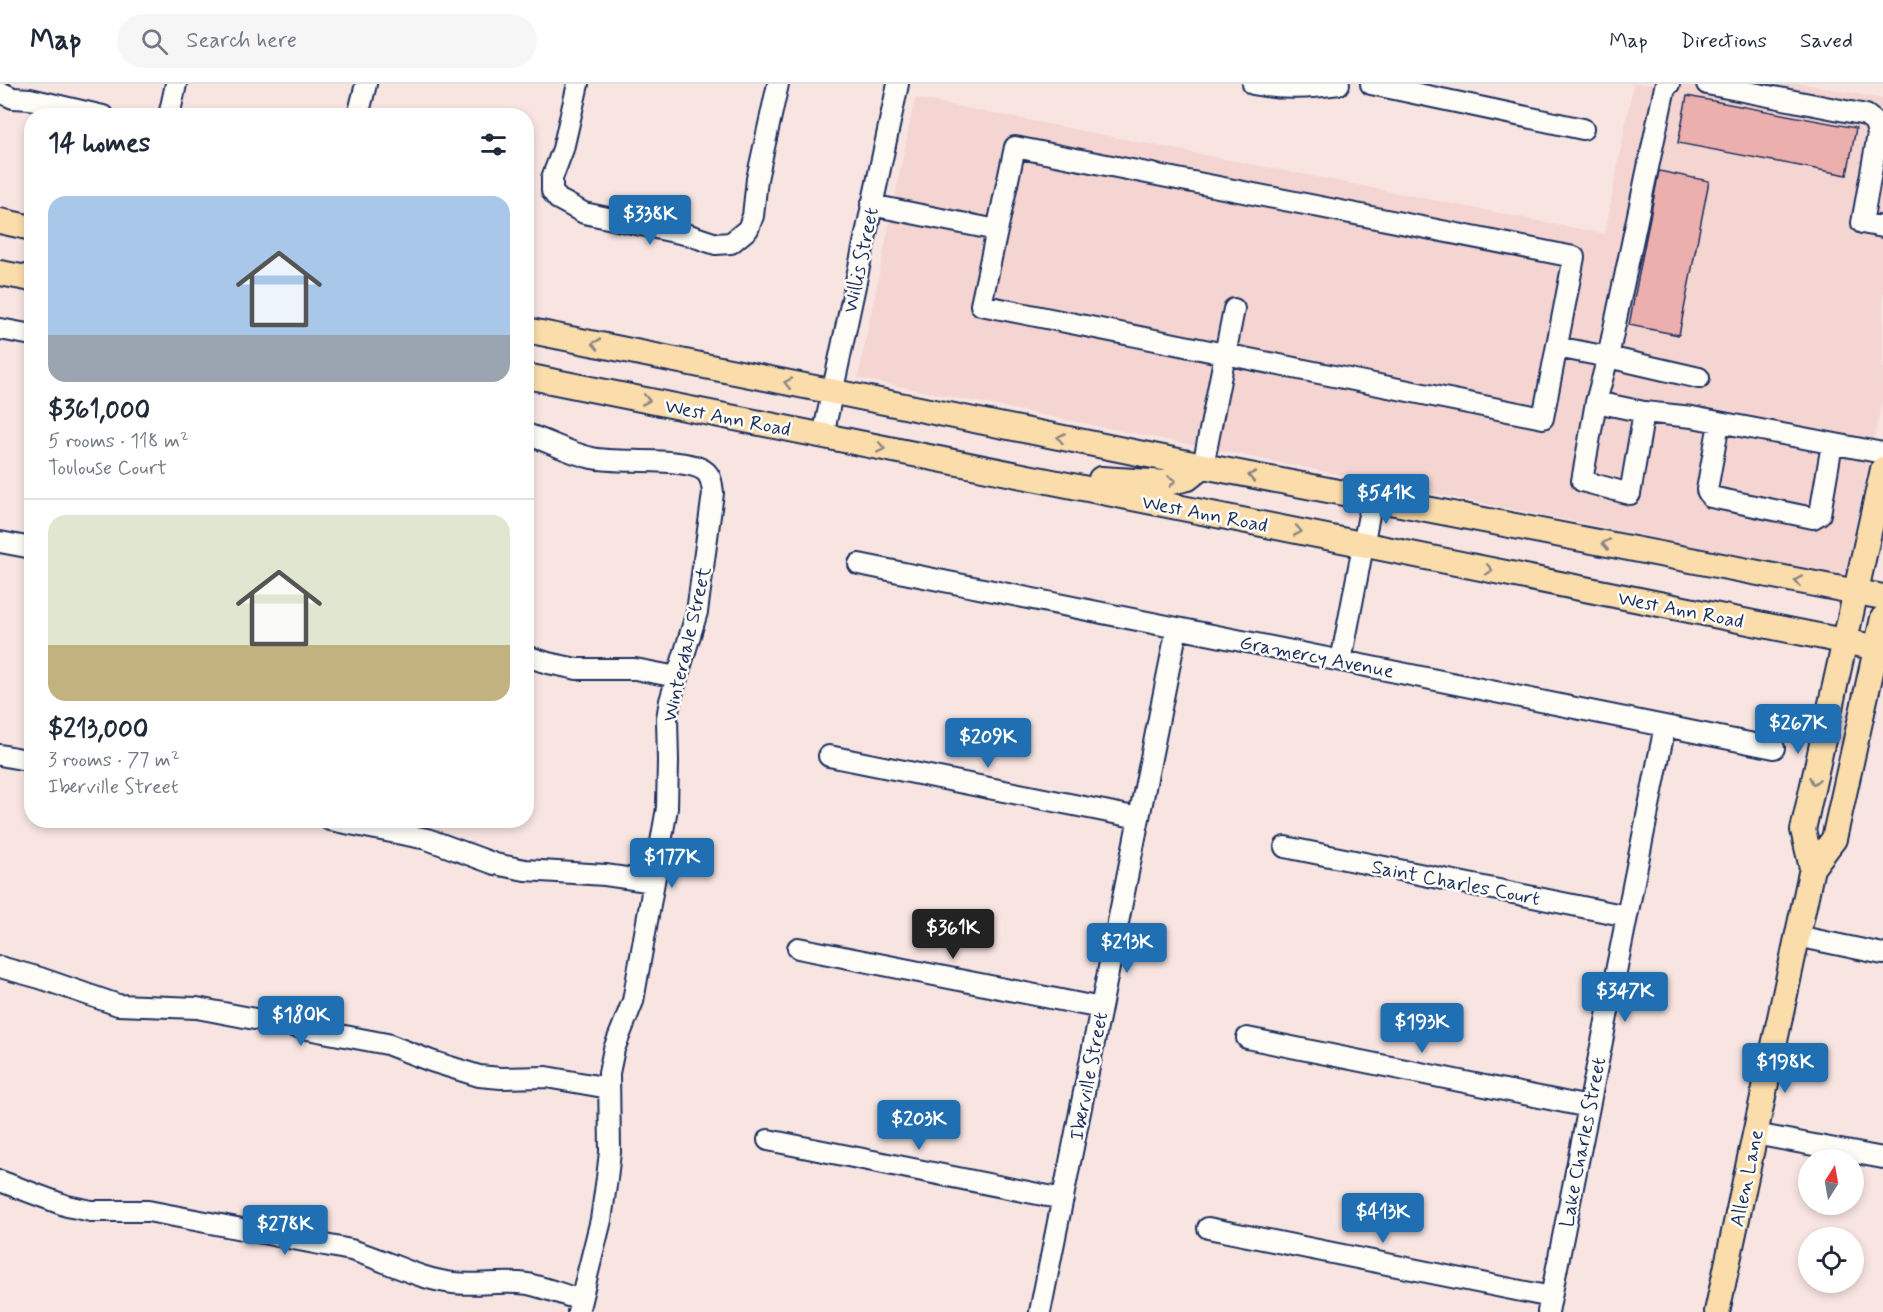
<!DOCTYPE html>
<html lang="en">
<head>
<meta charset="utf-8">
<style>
  body { margin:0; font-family:Mynerve,sans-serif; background:#f6f6f7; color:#1f2937; height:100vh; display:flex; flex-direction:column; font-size:22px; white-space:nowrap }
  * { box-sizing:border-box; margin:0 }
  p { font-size:20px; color:#747a83 }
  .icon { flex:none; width:33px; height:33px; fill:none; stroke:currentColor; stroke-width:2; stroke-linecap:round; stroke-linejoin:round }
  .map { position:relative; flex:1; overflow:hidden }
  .sheet { position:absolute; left:24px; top:24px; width:510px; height:720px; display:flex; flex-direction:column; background:#fff; border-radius:24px; box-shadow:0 3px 9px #0003 }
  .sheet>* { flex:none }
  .needle { width:39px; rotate:11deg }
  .controls { position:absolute; left:1798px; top:1065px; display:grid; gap:12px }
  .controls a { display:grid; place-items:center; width:66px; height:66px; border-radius:50%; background:#fff; box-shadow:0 3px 9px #0003; font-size:30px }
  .price { position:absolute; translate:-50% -51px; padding:0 14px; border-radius:6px; background:#1f6fb2; color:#fff; font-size:20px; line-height:39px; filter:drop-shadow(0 2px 3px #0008) }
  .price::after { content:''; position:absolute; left:50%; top:36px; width:18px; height:14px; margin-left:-9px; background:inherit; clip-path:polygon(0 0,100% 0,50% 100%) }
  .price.on { background:#222; color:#fff }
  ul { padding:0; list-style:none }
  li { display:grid; align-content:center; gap:12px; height:318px; padding:0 24px }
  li+li { border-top:2px solid #e0e1e3 }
  li span { display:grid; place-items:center; height:186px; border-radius:18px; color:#555 }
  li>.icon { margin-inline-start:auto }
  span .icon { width:108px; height:108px; fill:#fffc; stroke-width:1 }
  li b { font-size:26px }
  h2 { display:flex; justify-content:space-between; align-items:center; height:72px; padding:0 24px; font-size:26px }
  header { display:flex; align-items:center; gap:36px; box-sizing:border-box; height:84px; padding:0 30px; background:#fff; border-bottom:2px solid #e0e1e3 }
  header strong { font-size:28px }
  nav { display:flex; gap:33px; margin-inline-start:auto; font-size:21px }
  .search { width:420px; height:54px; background:#f6f6f7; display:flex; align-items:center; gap:15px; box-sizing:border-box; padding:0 21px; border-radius:33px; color:#747a83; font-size:22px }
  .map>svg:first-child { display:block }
  .built { fill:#f4d5d1 }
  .building { fill:#ebafad; stroke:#1b2f5e; stroke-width:1.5 }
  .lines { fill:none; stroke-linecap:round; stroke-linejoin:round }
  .minor-casing { stroke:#1b2f5e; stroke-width:24 }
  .major-casing { stroke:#1b2f5e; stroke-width:28 }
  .minor { stroke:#fdfcf7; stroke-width:20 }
  .major { stroke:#fbddab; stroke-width:24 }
  .oneway { stroke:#8b8684 }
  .labels { text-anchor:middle; stroke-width:5; stroke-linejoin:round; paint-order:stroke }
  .street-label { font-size:20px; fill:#1b2f5e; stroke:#fdfcf7 }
</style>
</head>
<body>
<header>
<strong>Map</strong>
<div class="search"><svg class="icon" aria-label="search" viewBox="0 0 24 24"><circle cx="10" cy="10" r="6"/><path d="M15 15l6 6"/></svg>Search here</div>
<nav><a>Map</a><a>Directions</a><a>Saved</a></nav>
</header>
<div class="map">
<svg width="1883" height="1228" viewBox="0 0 1883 1228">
  <rect width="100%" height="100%" fill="#f8e5e1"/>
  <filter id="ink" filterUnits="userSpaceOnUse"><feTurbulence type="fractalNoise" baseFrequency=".0167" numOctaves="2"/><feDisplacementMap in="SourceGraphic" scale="12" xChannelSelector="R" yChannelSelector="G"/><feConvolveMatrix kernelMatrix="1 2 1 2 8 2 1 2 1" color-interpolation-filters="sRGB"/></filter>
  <g filter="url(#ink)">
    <path class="built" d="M1633 0H1806L1883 15V314L1844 492 858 294 915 14 1605 150Z"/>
    <path class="building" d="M1687 12 1856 44 1847 91 1678 59Z
      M1659 87 1709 97 1679 251 1629 241Z"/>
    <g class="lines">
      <defs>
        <path id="minor" d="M578 0 563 65 552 94V107L558 115 584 129 689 151 716 160 731 159 748 145 753 132 757 95 778 0
          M1253 0C1282 6 1310 4 1339 0
          M1371 0 1583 45
          M1707 0 1866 31 1875 38 1878 50 1862 139 1883 143
          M0 8 13 14 30 15 103 32
          M169 32 176 0
          M358 32 366 0
          M1015 63 1574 173 1543 334 981 221Z
          M871 121 997 146
          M0 245 32 251
          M1557 263 1608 273 1665 3 1669 0
          M1699 294 1608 273 1596 318 1644 328 1692 333 1883 369
          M1596 318 1582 397 1630 410 1644 328
          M1719 339 1707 406 1711 413 1813 434 1820 430 1832 360
          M526 350C548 357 569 369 592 374 618 380 689 372 706 388 712 394 712 402 713 409L697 528 670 617 667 634 668 677 667 724 633 917 614 965 609 989 610 1068 607 1094 601 1136 578 1228
          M823 352 898 0
          M1203 382 1234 225
          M0 458 32 464
          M859 480 1774 664
          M526 572 548 579 577 585H635L677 593
          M1341 577 1372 415
          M0 671 32 677
          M829 672 1139 734
          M330 736 427 755 495 780 525 786 605 791 654 798
          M1285 763 1627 832
          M1797 852 1883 870
          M798 864 1101 924
          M0 883 40 894 118 921 197 924 387 960 431 977 479 992 501 994 546 993 609 1004
          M1247 954 1589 1023
          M1755 1050 1883 1074
          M768 1056 1063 1115
          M0 1097 67 1122 91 1127H148L351 1166C386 1176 417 1195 453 1199 478 1202 503 1196 528 1200 546 1204 564 1211 581 1216
          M1208 1144 1551 1213
          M1040 1228 1177 544
          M1548 1228 1665 642"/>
        <path id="major" d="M0 137 32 144
          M0 189 32 195
          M526 246 1203 382 1883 513
          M526 292 1883 565
          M1101 395 1167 399 1188 394 1203 382
          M1812 784 1803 746 1883 385
          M1717 1228 1812 784 1834 755 1883 534"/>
      </defs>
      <use href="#minor" class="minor-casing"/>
      <use href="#major" class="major-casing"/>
      <use href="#minor" class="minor"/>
      <use href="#major" class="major"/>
    </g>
    <defs><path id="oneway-chevron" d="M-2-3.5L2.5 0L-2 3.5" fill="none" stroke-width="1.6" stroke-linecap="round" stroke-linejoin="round" transform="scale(1.5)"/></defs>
    <g class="oneway">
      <use href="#oneway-chevron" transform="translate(596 260) rotate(-169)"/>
      <use href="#oneway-chevron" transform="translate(788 299) rotate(-169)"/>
      <use href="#oneway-chevron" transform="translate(646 316) rotate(11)"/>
      <use href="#oneway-chevron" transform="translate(1061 354) rotate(-169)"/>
      <use href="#oneway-chevron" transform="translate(881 364) rotate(11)"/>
      <use href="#oneway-chevron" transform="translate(1252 392) rotate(-169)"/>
      <use href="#oneway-chevron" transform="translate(1172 397) rotate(-8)"/>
      <use href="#oneway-chevron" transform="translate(1298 447) rotate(11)"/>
      <use href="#oneway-chevron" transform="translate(1606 460) rotate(-169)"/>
      <use href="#oneway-chevron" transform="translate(1489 486) rotate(11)"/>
      <use href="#oneway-chevron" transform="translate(1798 497) rotate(-169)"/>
      <use href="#oneway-chevron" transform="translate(1814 697) rotate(102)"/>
    </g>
  </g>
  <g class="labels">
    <g class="street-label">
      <text transform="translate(860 176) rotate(-78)" y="7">Willis Street</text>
      <text transform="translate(728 333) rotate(11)" y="7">West Ann Road</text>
      <text transform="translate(1205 429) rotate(11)" y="7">West Ann Road</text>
      <text transform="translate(1681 525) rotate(11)" y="7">West Ann Road</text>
      <text transform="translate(686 560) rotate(-77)" y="7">Winterdale Street</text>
      <text transform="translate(1317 572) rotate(11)" y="7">Gramercy Avenue</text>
      <text transform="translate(1456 798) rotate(11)" y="7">Saint Charles Court</text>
      <text transform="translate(1088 992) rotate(-79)" y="7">Iberville Street</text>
      <text transform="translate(1582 1058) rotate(-79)" y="7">Lake Charles Street</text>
      <text transform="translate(1746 1094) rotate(-78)" y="7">Allen Lane</text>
    </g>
  </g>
</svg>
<div class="controls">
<a><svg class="needle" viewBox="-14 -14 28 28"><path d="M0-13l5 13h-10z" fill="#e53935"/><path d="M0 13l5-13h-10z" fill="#747a83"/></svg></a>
<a><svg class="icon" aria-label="locate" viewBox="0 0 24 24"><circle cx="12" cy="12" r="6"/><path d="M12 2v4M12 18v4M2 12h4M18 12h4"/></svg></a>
</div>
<b class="price" style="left:650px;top:162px">$338K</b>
<b class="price" style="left:1386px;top:441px">$541K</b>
<b class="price" style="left:1798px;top:671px">$267K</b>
<b class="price" style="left:988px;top:685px">$209K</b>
<b class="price" style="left:672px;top:805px">$177K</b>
<b class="price on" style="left:953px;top:876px">$361K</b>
<b class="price" style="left:1127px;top:890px">$213K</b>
<b class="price" style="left:1625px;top:939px">$347K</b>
<b class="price" style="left:301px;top:963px">$180K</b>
<b class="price" style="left:1422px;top:970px">$193K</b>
<b class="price" style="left:1785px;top:1010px">$198K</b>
<b class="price" style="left:919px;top:1067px">$203K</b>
<b class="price" style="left:1383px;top:1160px">$413K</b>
<b class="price" style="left:285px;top:1172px">$278K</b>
<section class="sheet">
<h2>14 homes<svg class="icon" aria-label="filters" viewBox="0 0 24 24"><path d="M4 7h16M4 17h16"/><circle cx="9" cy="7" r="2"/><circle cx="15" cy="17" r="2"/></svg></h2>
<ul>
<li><span style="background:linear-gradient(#a9c7e8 75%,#9aa5b1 0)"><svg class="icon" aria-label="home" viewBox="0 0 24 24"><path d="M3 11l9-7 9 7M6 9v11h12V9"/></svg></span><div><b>$361,000</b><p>5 rooms · 118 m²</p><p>Toulouse Court</p></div></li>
<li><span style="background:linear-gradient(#dfe7d0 70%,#c2b280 0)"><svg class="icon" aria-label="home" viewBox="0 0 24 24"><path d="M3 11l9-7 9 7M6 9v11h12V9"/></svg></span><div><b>$213,000</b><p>3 rooms · 77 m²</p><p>Iberville Street</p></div></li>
</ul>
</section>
</div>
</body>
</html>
